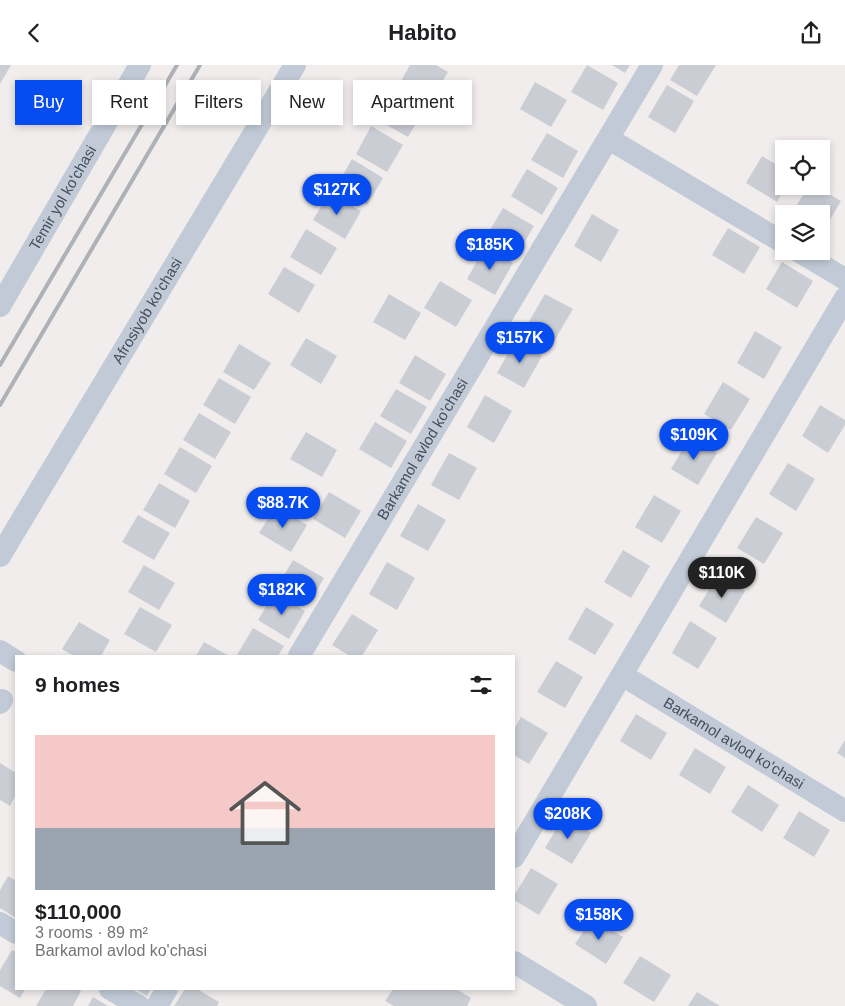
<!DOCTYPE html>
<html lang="en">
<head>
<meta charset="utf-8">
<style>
  body { margin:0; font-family:Helvetica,sans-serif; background:#f2f2f2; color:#202124; height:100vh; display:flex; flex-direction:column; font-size:19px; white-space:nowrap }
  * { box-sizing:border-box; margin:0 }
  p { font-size:16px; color:#757577 }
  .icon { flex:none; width:28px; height:28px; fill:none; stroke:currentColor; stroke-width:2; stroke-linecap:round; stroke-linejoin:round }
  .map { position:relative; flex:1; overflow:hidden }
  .drawer { position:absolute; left:15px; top:590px; width:500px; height:335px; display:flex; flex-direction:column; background:#fff; border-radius:0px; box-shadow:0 2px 8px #0003 }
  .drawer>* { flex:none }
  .banner { position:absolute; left:15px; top:15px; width:500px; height:45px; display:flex; gap:10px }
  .controls { position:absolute; left:775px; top:75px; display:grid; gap:10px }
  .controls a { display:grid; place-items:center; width:55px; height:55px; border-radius:0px; background:#fff; box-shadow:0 2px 8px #0003; font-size:25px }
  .price { position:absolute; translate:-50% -42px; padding:0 11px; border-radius:18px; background:#064cf1; color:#fff; font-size:16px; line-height:32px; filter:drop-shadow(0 1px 2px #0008) }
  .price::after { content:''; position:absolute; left:50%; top:30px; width:15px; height:11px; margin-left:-8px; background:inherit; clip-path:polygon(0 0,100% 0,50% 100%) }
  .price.on { background:#222; color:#fff }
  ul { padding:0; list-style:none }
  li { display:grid; align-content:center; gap:10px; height:265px; padding:0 20px }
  li span { display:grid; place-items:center; height:155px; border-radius:0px; color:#555 }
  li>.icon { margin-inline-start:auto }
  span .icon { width:90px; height:90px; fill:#fffc; stroke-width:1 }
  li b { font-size:21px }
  h2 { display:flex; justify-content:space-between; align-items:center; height:60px; padding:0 20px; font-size:21px }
  .pill { padding:0 18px; border-radius:0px; background:#fff; box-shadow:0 2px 8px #0003; font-size:18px; line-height:45px }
  .pill.on { background:#064cf1; color:#fff }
  header { display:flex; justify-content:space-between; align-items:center; height:65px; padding:0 20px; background:#fff; font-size:22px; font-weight:700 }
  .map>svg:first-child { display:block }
  .building { fill:#cbcdd5 }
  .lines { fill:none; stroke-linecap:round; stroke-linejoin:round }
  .minor { stroke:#c1cad6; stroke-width:22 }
  .rail { stroke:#aeb1b8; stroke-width:4 }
  .labels { text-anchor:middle; stroke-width:4; stroke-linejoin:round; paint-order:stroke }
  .street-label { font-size:15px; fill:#434d5c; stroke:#fff }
</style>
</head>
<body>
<header><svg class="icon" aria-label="back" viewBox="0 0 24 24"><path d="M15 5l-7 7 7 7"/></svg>Habito<svg class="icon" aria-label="share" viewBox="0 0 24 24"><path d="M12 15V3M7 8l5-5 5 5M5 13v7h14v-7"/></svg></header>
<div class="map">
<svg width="845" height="941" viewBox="0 0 845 941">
  <rect width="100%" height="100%" fill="#f0edec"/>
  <path class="building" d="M0 0H11L0 19Z
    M410 0H436L448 7 432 34 401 16Z
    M587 0 618 18 603 45 571 27Z
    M612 0H630L625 8Z
    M679 0H716L697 31 670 15Z
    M535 17 567 35 551 62 520 44Z
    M667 20 694 36 675 68 648 52Z
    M392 27 424 45 408 72 376 54Z
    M371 61 403 80 387 107 356 89Z
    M547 68 578 86 563 113 531 95Z
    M762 91 784 104V121H786L777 137 746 118Z
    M352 94 383 113 367 140 336 122Z
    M527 104 558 123 542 150 511 131Z
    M808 121H816L841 136 825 163 821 161V149H801L794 145Z
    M329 128 361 146 345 174 313 155Z
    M503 143 534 161 518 188 487 170Z
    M592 149 619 165 601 197 574 181Z
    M728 163 760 182 744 209 712 190Z
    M306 164 337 183 321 210 290 192Z
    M485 182 513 198 495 230 467 214Z
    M782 197 813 216 797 243 766 224Z
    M284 202 315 220 299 248 268 229Z
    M440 216 472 235 456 262 424 243Z
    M389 229 421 248 405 275 373 257Z
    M545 229 573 244 554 276 527 260Z
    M755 266 782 282 764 314 737 298Z
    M306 273 337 291 321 319 290 300Z
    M515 276 542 291 524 323 497 308Z
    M239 279 271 298 254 325 223 307Z
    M415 290 446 309 430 336 399 318Z
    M219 313 251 332 235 359 203 340Z
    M723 317 750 334 731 365 704 349Z
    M396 324 427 342 411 369 380 351Z
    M485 330 512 346 494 378 467 362Z
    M820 340 845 355V360L828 388 802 371Z
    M199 348 231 367 215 394 183 375Z
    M375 357 407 376 391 403 359 384Z
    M306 367 337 385 322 412 290 394Z
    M690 372 717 388 698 420 671 404Z
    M180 382 212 401 196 428 164 409Z
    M449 388 477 403 459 435 431 420Z
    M788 398 815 414 796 446 769 429Z
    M159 418 190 436 175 463 143 445Z
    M329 427 361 446 345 473 313 454Z
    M654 430 681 446 662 478 635 462Z
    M418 439 446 455 428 486 400 471Z
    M276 441 307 460 291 487 259 468Z
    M138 450 170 468 154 495 122 477Z
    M756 452 783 468 764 499 737 483Z
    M623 485 650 501 631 533 604 517Z
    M293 495 324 513 308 540 277 522Z
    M387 497 415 513 397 545 369 529Z
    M144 500 175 518 159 545 128 527Z
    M718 510 745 526 726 558 699 541Z
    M274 528 305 546 289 574 258 555Z
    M140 542 172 560 156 587 124 569Z
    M586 542 614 559 595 590 568 574Z
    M352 549 378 565 362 591H350L332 580Z
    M690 556 717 573 698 604 672 588Z
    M79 557 110 575 101 591H74L62 584Z
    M253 563 284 581 278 591H239L237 590Z
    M204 577 229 591H196Z
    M556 596 583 612 565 643 537 627Z
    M636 649 667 668 651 695 620 676Z
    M521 652 548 668 529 699 514 690V664Z
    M845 675V693L837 688Z
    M695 683 726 702 710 729 679 710Z
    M0 698 16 708V730L10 741 0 735Z
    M748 720 779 740 762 767 731 747Z
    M799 746 830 765 814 792 783 773Z
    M564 751 591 768 572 799 545 783Z
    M531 803 558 819 539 850 514 835V831Z
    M8 811 16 816V853L0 843V825Z
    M592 853 623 872 606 899 575 879Z
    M12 885 16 887V924H25L20 933 0 921V905Z
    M640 891 671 910 654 937 623 918Z
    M46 924H77L81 926 73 941H36Z
    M135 924H151L147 931Z
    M185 924H197L219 937 217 941H174Z
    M393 924H458V925L471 933 467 941H394L385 936Z
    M697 927 720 941H688Z
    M93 932 108 941H88Z"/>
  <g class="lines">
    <g class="minor">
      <path d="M609 74 784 178"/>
      <path d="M798 186 845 214"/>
      <path id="s1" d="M0 241 140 0"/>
      <path id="s2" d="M0 491 295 0"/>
      <path d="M0 586 16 596"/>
      <path id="s3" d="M299 591 652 0"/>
      <path id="s4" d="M622 610 845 746"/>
      <path d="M0 638 2 635"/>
      <path d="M514 792 845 233"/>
      <path d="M0 858 16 868"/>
      <path d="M514 897 586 941"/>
      <path d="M110 924 139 941"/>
      <path d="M157 941 167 924"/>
    </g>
    <path class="rail" d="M0 300 177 0
      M0 340 200 0"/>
  </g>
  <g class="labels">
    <g class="street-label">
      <text dy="5" stroke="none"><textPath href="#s1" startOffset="125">Temir yol ko'chasi</textPath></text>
      <text dy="5" stroke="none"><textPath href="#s2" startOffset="286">Afrosiyob ko'chasi</textPath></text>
      <text dy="5" stroke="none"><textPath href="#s3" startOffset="241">Barkamol avlod ko'chasi</textPath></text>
      <text dy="5" stroke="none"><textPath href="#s4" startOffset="131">Barkamol avlod ko'chasi</textPath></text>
    </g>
  </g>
</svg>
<div class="controls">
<a><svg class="icon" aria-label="locate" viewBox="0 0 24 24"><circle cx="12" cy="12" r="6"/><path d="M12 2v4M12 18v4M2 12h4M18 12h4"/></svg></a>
<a><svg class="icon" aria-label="layers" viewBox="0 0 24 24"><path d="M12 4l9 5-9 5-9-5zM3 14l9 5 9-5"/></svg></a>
</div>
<b class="price" style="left:337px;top:151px">$127K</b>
<b class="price" style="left:490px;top:206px">$185K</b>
<b class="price" style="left:520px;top:299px">$157K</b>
<b class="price" style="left:694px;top:396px">$109K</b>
<b class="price" style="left:283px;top:464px">$88.7K</b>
<b class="price on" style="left:722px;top:534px">$110K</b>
<b class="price" style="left:282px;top:551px">$182K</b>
<b class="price" style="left:568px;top:775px">$208K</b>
<b class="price" style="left:599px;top:876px">$158K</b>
<div class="banner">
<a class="pill on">Buy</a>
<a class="pill">Rent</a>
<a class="pill">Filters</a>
<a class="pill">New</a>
<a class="pill">Apartment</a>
</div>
<section class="drawer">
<h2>9 homes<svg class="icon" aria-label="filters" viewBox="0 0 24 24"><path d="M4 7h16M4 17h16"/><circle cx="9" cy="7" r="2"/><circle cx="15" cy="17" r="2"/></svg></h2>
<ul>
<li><span style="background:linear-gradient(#f6c9c9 60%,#9aa5b1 0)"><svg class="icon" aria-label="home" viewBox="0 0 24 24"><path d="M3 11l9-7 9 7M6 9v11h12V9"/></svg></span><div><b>$110,000</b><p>3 rooms · 89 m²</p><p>Barkamol avlod ko'chasi</p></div></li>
</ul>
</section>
</div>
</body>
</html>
